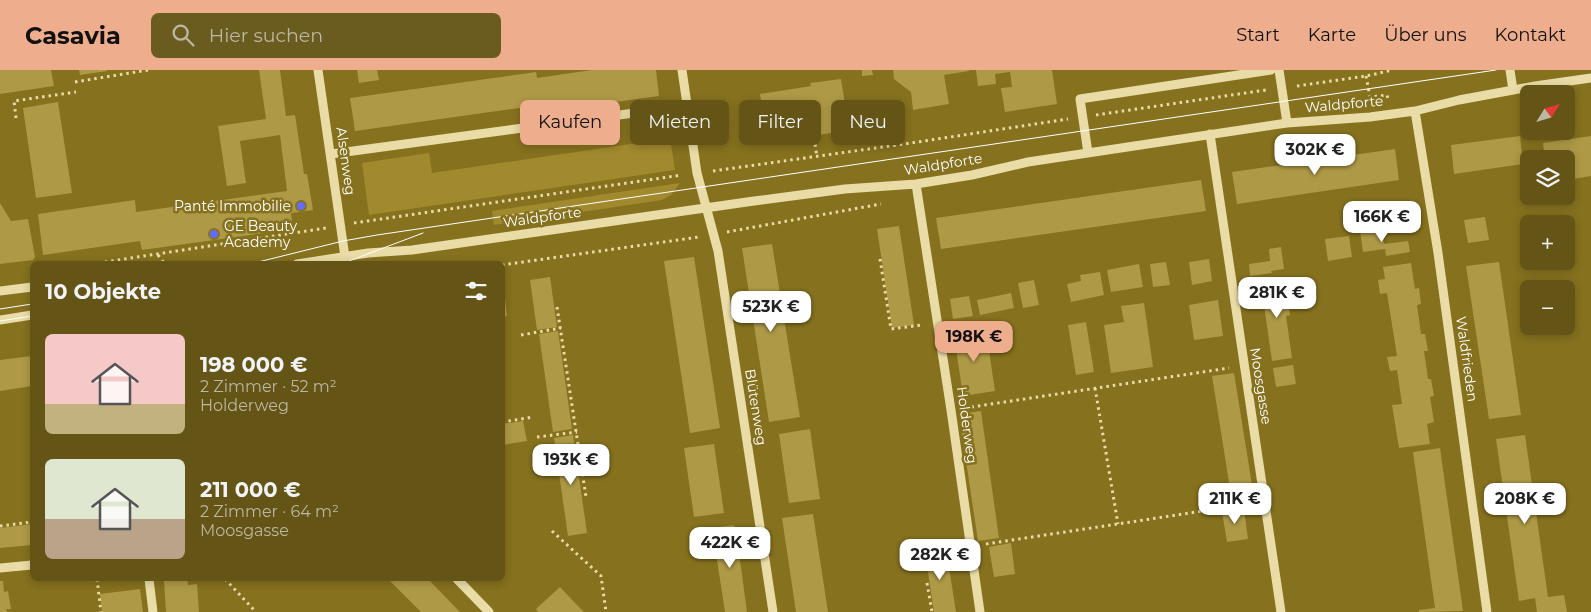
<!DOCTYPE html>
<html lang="de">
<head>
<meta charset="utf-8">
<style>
  body { margin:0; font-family:Montserrat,sans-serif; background:#6a5b1f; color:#f1f3f6; height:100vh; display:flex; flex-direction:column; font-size:19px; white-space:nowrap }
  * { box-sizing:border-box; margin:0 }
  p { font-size:16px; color:#bbb7a1 }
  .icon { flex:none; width:28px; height:28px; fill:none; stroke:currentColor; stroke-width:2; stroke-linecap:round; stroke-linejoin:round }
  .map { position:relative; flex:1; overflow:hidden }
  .side { position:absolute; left:30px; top:191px; width:475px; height:320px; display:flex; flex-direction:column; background:#645516; border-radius:8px; box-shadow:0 2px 8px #0003 }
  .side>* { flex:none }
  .top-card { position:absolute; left:520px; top:30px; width:475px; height:45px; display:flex; gap:10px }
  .needle { width:32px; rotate:53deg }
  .fabs { position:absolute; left:1520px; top:15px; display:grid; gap:10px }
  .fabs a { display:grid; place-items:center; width:55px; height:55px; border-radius:8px; background:#645516; box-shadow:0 2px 8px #0003; font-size:25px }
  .price { position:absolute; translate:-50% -42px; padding:0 11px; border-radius:10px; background:#fff; color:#222; font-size:16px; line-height:32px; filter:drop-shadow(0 1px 2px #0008) }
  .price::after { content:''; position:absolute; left:50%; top:30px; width:15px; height:11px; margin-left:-8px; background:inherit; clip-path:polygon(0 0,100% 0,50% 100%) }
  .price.active { background:#eead8d; color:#111 }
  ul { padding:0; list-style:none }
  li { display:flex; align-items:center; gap:15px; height:125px; padding:0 15px }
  li span { display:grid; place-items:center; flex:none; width:140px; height:100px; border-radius:8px; color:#555 }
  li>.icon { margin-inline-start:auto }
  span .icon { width:60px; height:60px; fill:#fffc; stroke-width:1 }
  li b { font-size:21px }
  h2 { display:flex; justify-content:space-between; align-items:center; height:60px; padding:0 15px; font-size:21px }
  .pill { padding:0 18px; border-radius:8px; background:#645516; box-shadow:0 2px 8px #0003; font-size:18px; line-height:45px }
  .pill.active { background:#eead8d; color:#111 }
  header { display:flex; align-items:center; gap:30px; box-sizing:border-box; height:70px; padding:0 25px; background:#eead8d; color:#111 }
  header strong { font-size:24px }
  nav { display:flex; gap:28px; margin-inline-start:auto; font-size:18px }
  .search { width:350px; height:45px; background:#6a5b1f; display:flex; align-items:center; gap:12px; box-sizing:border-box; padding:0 18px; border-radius:8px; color:#bbb7a1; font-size:19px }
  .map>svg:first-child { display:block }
  .green { fill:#a1892e }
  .building { fill:#ae9946 }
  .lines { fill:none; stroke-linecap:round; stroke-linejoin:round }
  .path { stroke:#eadca6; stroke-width:3; stroke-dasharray:2.5 4; stroke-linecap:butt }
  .minor { stroke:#eadca6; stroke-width:9 }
  .tram { stroke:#fff; stroke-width:1 }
  .poi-dot { fill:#656bf9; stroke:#85711e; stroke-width:2 }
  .labels { text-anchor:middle; stroke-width:5; stroke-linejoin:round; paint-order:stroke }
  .street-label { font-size:14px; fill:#fff; stroke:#85711e }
  .poi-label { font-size:14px; fill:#fff; stroke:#85711e; text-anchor:end }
</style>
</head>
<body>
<header>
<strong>Casavia</strong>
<div class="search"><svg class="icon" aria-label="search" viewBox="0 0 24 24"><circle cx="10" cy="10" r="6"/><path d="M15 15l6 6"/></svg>Hier suchen</div>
<nav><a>Start</a><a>Karte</a><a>Über uns</a><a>Kontakt</a></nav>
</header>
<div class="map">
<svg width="1591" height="542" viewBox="0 0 1591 542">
  <rect width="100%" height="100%" fill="#85711e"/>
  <path class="green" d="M667 48 675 100 369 145 362 93 429 83 432 103 637 73 635 53Z
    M680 113 671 125 662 130 494 155 492 141Z"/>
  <path class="building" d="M0 0H51L54 16 0 24Z
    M79 0H107V1L80 5Z
    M259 0H280L286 46 295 45 304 104H307L313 140 291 143 293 159 142 180 140 171 43 185 38 144 135 130 136 142 287 121 280 65 240 71 246 113 227 116 218 56 266 49Z
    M357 0H377L379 10 359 13Z
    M592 0H656L659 26 542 42 541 35 355 61 350 28 536 2 537 8Z
    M862 0H872L873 5 862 6Z
    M893 0H969V1L944 5 949 34 913 40 911 22 894 9Z
    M976 0H1052L1057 34 1005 42 1001 18 1012 17 1010 2 995 4 996 14 978 16Z
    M841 9 849 60 818 65 816 54 766 62 760 24 811 16 810 13Z
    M58 32 72 123 36 128 23 38Z
    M667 56 669 69 639 74 637 61Z
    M1520 66 1523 94 1454 104 1451 75Z
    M1591 66V106L1566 110V89H1545L1543 73Z
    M1395 79 1399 110 1237 134 1232 102Z
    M1201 110 1206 141 941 179 936 148Z
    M0 133 11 151 28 149 35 187 33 190 0 194Z
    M1485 147 1489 170 1468 173 1464 150Z
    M899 156 914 255 892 258 877 159Z
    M1382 158 1384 174 1408 171 1410 182 1386 186 1385 179 1363 182 1360 161Z
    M1349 166 1352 187 1328 191 1325 169Z
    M772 174 800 347 769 352 742 178Z
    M1281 177 1284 199 1271 201 1272 203 1250 206 1249 194 1270 191 1269 179Z
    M694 187 720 358 690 363 664 191Z
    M1209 189 1212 211 1192 215 1189 192Z
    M1166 192 1170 215 1153 217 1150 194Z
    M1499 192 1521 345 1489 349 1466 196Z
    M1411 193 1415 219 1419 218 1421 234 1417 235 1421 264H1425L1428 281H1424L1428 309H1431L1434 326 1430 327 1434 352 1427 354 1430 374 1399 378 1392 335 1402 334 1397 300 1390 301 1387 287 1397 286 1387 223 1380 224 1378 210 1385 209 1383 197Z
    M1139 194 1143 217 1111 222 1107 200Z
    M1100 202 1104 225 1071 232 1067 214 1081 211 1080 205Z
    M550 207 557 257 537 260 530 210Z
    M1034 210 1039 235 1023 238 1018 213Z
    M1285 211 1290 245 1286 246 1292 288 1272 291 1261 214Z
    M502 219H504L507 246 502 247Z
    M1011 223 1014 238 980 245 977 230Z
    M969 226 973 246 953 249 950 229Z
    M1218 230 1223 266 1194 270 1189 235Z
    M1144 233 1153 297 1111 303 1104 255 1124 252 1121 236Z
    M1086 252 1094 302 1076 305 1068 255Z
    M986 260 995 321 963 326 954 265Z
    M558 261 572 359 553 362 539 264Z
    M32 286V316L0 321V290Z
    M1293 295 1296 314 1276 317 1273 298Z
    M1234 303 1254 427 1232 431 1212 306Z
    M981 341 999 468 978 471 959 344Z
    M523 351 527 371 502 375V354Z
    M810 359 820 429 789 433 779 364Z
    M573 365 587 463 568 466 554 368Z
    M1525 365 1548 527 1564 525 1567 542H1537L1535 528 1519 531 1496 369Z
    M714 374 724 443 694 447 684 378Z
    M1440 378 1463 541 1419 542V540L1435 538 1413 382Z
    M1244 439 1248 469 1227 472 1222 442Z
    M813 444 828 542H796L782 448Z
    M32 454V475L0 478V458Z
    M734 455 741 497 747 542H725L712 458Z
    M1011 473 1015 504 994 507 989 477Z
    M946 478 956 542H934L925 482Z
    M187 509 188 515 197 514 199 542H166L164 511Z
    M388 509H428L460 542H421Z
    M0 511H3L4 522 8 521 11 539H6L7 542H0Z
    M560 517 576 534 584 542H538L536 539Z
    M140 519 143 542H102L100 524Z"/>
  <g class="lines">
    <path class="path" d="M1366 6 1370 27 1387 25 1388 29
      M75 12 148 0
      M1297 16 1366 6 1393 0
      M1096 45 1266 20
      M16 48 14 31 76 22
      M812 55 817 87
      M713 101 911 73 1068 49
      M354 153 682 105
      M727 162 881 134
      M158 185 165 194
      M880 189 891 259 922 255
      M92 194 326 158
      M502 195 699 167
      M557 237 586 427
      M521 265 561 258
      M1095 318 1118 454
      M965 338 1229 298
      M502 352 534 347
      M537 367 577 362
      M0 456 32 452
      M552 461 601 506 606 542
      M986 474 1249 434
      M97 509 101 542
      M225 509 256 542
      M927 513 932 542"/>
    <path class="minor" d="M318 0 345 187
      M682 0 697 103 718 181 773 542
      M1279 0 1287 53
      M1510 0 1513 20
      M1415 41 1438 183 1487 542
      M1210 64 1281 542
      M1088 83 1080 29 1271 0
      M331 84 686 36
      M916 114 951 340 980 542
      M297 194 368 183 412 180 754 131 845 119 916 114 972 105 1028 92 1287 53 1370 47 1415 41 1459 30 1535 16 1591 8
      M0 221 32 217
      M0 250 32 245
      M0 498 32 495
      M149 509 153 542
      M457 509 489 542"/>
    <path class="tram" d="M250 194 343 171 377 165 1496 0
      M341 194 423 163
      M0 239 32 234
      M0 251 32 246"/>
  </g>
  <g class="poi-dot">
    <circle cx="301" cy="136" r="5"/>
    <circle cx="214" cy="164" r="5"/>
  </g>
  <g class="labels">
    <g class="street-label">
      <text transform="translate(1344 34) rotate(-5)" y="5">Waldpforte</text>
      <text transform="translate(346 91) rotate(82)" y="5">Alsenweg</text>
      <text transform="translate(943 94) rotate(-9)" y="5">Waldpforte</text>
      <text transform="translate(542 147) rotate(-8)" y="5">Waldpforte</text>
      <text transform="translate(1467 289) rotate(82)" y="5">Waldfrieden</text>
      <text transform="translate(1261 316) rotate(81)" y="5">Moosgasse</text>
      <text transform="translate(756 337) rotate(81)" y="5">Blütenweg</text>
      <text transform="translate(967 355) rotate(82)" y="5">Holderweg</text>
    </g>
    <g class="poi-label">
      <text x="291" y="141">Panté Immobilie</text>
      <text x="224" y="161" text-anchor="start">GE Beauty<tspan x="224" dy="16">Academy</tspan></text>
    </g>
  </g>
</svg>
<div class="fabs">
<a><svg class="needle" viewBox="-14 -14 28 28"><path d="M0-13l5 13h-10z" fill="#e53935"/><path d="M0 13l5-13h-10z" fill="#bbb7a1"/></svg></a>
<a><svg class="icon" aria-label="layers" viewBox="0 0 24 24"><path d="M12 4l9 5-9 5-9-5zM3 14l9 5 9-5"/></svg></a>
<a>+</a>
<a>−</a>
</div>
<b class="price" style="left:1315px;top:106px">302K €</b>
<b class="price" style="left:1382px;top:173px">166K €</b>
<b class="price" style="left:1277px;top:249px">281K €</b>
<b class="price" style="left:771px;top:263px">523K €</b>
<b class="price active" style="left:974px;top:293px">198K €</b>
<b class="price" style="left:571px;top:416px">193K €</b>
<b class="price" style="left:1235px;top:455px">211K €</b>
<b class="price" style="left:1525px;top:455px">208K €</b>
<b class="price" style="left:730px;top:499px">422K €</b>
<b class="price" style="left:940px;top:511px">282K €</b>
<div class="top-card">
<a class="pill active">Kaufen</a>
<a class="pill">Mieten</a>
<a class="pill">Filter</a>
<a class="pill">Neu</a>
</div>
<section class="side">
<h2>10 Objekte<svg class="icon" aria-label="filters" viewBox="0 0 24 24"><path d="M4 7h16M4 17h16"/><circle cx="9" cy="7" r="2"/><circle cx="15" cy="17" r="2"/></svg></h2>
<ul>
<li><span style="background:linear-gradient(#f6c9c9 70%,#c2b280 0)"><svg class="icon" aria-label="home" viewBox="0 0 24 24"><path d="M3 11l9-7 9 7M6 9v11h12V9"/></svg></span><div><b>198 000 €</b><p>2 Zimmer · 52 m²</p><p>Holderweg</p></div></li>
<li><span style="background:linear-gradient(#dfe7d0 60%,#b9a48a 0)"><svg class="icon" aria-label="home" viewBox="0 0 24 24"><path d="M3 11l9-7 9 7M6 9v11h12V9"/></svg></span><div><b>211 000 €</b><p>2 Zimmer · 64 m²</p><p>Moosgasse</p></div></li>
</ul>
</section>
</div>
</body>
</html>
